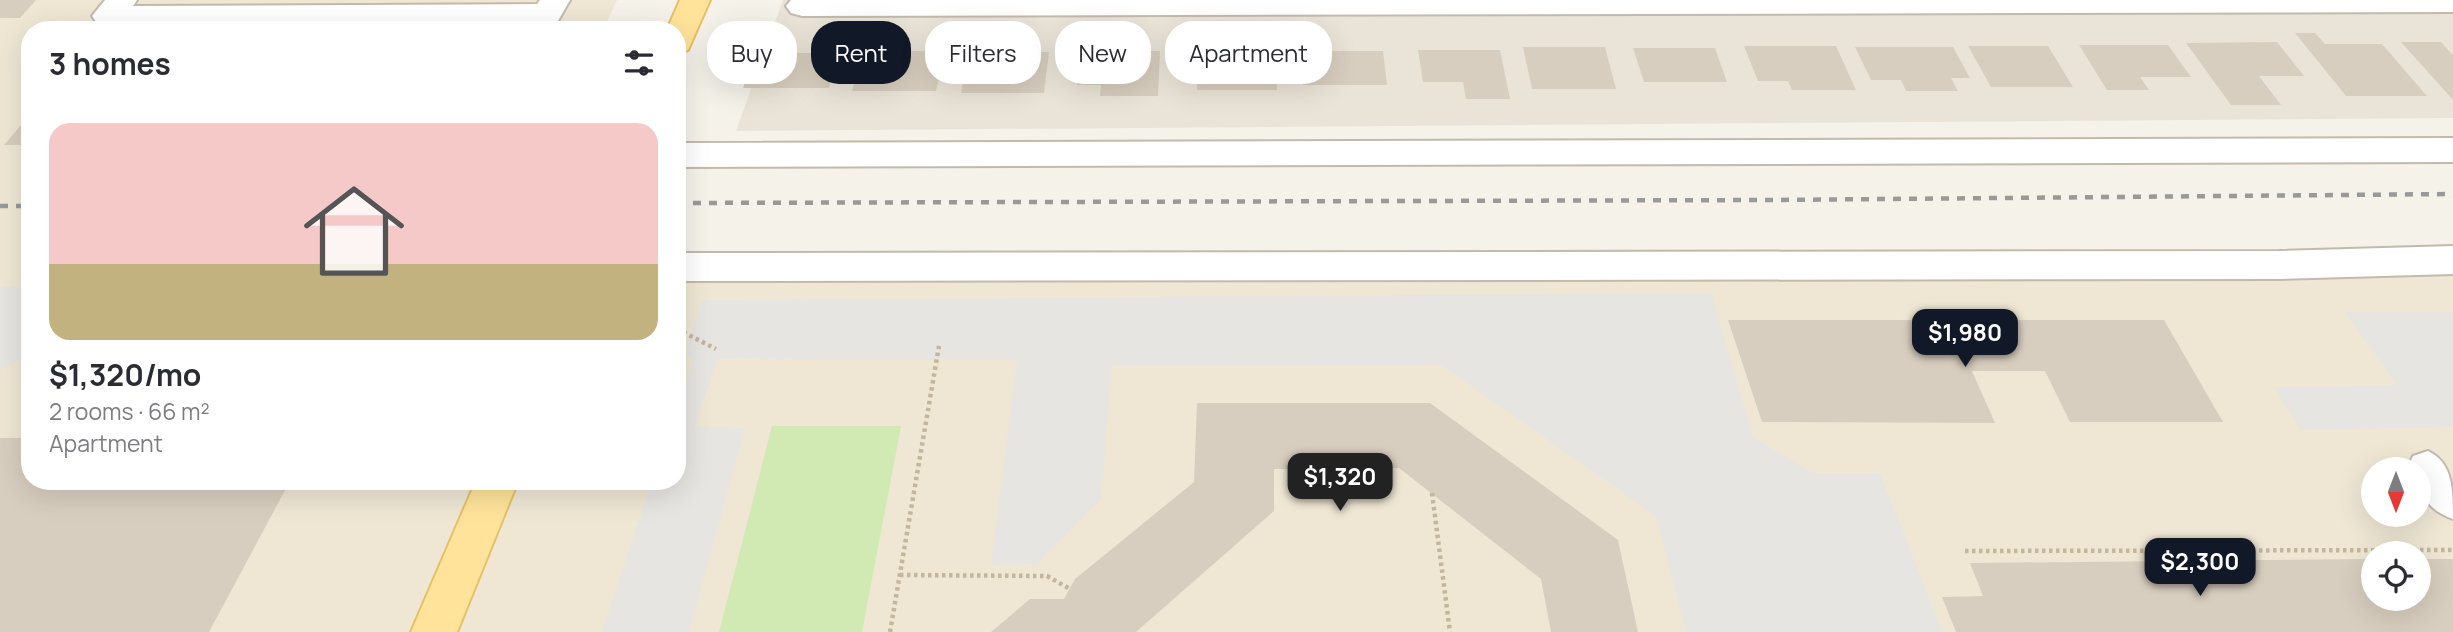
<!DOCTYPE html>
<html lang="en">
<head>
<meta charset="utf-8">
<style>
  body { margin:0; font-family:Manrope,sans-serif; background:#f7f7f7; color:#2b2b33; height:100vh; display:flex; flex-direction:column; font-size:26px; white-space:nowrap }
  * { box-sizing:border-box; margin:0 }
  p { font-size:23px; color:#7c7c81 }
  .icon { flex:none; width:38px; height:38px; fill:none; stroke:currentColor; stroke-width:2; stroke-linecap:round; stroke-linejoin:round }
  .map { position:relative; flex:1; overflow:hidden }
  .sheet { position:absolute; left:21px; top:21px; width:665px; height:469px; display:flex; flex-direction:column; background:#fff; border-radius:28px; box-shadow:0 7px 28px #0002 }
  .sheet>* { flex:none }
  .guide { position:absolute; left:707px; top:21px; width:665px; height:63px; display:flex; gap:14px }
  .needle { width:46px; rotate:180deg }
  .fabs { position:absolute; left:2361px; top:457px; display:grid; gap:14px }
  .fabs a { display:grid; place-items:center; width:70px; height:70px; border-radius:50%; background:#fff; box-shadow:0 7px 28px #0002; font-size:35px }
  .price { position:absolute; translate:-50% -60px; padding:0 16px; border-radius:14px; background:#111827; color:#fff; font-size:23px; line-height:46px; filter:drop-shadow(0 2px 4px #0008) }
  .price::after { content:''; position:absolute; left:50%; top:42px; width:21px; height:16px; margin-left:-10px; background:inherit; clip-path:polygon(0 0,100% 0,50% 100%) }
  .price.current { background:#222; color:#fff }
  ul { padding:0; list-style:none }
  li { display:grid; align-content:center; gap:14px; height:371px; padding:0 28px }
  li+li { border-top:2px solid #e1e1e2 }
  li span { display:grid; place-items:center; height:217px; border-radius:21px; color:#555 }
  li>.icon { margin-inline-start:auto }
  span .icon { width:126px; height:126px; fill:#fffc; stroke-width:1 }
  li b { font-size:30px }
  h2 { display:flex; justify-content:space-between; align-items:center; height:84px; padding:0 28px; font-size:30px }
  .chip { padding:0 24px; border-radius:28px; background:#fff; box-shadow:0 7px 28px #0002; font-size:24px; line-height:63px }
  .chip.current { background:#111827; color:#fff }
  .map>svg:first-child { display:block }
  .residential { fill:#eae4d8 }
  .education { fill:#efe7d4; fill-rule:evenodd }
  .green { fill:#d1eab3 }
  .parking { fill:#e7e5e2 }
  .building { fill:#d8cebf }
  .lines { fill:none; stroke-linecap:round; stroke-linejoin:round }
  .minor-casing { stroke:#c2baac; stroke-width:4 }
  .major-casing { stroke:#e7c167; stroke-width:4 }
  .path { stroke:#c4b69d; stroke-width:4.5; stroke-dasharray:3.5 3.5; stroke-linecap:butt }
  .minor { fill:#fff; fill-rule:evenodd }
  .major { fill:#ffe39a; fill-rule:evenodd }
  .rail { stroke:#999; stroke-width:4.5; stroke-dasharray:8 8; stroke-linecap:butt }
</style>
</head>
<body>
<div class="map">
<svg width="2453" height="632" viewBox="0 0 2453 632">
  <rect width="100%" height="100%" fill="#f5f2ea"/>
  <path class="residential" d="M783 0H2453V118L736 131Z"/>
  <path class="education" d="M0 0H617L603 30H30V481H677V275L2453 271V632H0ZM2373 469H2418V514H2373ZM2373 553H2418V598H2373Z"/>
  <path class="green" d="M772 426H901L862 632H719Z"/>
  <path class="parking" d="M0 287H30V355L0 370Z
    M1711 293 1753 437 1813 473H1880L1942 632H1686L1656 516 1441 365 1112 366 1101 499 1037 564 991 565 1017 360 718 359 695 426 745 428 689 632H602L652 481H677V406L693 360 685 351 702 300Z
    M2345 312H2453V427L2300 430 2274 387 2397 385Z"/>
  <path class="building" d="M0 0H36L20 18H0Z
    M2295 33H2315L2325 44H2382L2427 96H2346Z
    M2277 42 2304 76H2259L2281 105H2231L2186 43Z
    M2401 42H2441L2453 55V100Z
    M2079 45H2168L2191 77H2140L2149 90H2107Z
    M1744 46H1836L1856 90H1792L1788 81H1758Z
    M1968 46H2048L2073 87H1991Z
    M1523 47H1605L1616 89H1532Z
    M1855 47H1953L1970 78H1951L1958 91H1906L1901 80H1871Z
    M1633 48H1715L1727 82H1644Z
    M1418 50H1500L1510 99H1466L1463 82H1423Z
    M863 51H945L936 91H852Z
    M1081 51H1160L1158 96H1100L1101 85H1077Z
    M1198 51H1276L1277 90H1197Z
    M1301 51H1383L1387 85H1303Z
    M969 52H1049L1044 93H961Z
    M755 53H839L829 88H743Z
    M30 114V145H4Z
    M1728 320H2164L2223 422H2070L2045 371H1972L1995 423 1762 422Z
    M1197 403H1430L1618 540 1638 632H1551L1541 579 1399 468 1274 469V511L1136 632H991L1030 599H1064L1075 579 1194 482Z
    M0 438H30V481H290L209 632H0Z
    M2373 559V598H2418V559H2453V632H1956L1942 597 1983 596 1970 563Z"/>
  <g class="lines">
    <defs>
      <path id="minor" d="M105 0H137L133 6 537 4 540 0H570L558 21 547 24 108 26 97 23 92 16Z
        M791 0H2453V12L802 16 791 13 786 6Z
        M2453 138V162L677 167V143Z
        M2453 246V274L2279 279 677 281V253L2279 251Z
        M2428 451C2453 463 2453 489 2453 519 2428 510 2418 495 2418 469H2407L2413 456Z"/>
      <path id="major" d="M680 0H710L688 50 677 53V30H667Z
        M476 481H518L457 632H411Z"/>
    </defs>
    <use href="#minor" class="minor-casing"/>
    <use href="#major" class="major-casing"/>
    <path class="path" d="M677 329 716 349
      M1432 493 1450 632
      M1965 551 2453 550
      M900 575 1047 576 1070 589
      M890 632 939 346"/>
    <use href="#minor" class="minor"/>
    <use href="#major" class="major"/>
    <path class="rail" d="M677 203 1773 200 2453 194
      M0 206H30"/>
  </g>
</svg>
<div class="fabs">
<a><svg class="needle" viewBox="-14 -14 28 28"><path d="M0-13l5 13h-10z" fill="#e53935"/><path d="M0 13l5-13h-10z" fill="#7c7c81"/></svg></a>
<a><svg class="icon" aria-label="locate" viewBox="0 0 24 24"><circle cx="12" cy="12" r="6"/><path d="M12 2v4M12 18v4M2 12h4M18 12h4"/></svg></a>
</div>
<b class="price" style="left:1965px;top:369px">$1,980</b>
<b class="price current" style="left:1340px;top:513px">$1,320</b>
<b class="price" style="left:2200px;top:598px">$2,300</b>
<div class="guide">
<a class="chip">Buy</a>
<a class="chip current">Rent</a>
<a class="chip">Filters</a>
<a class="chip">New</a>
<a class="chip">Apartment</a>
</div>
<section class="sheet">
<h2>3 homes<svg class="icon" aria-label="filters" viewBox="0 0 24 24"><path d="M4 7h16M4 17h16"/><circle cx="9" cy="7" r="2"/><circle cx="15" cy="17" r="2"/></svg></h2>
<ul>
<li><span style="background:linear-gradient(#f6c9c9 65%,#c2b280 0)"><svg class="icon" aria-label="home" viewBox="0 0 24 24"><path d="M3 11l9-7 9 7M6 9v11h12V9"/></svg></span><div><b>$1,320/mo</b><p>2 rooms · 66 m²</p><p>Apartment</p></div></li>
</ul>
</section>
</div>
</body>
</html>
